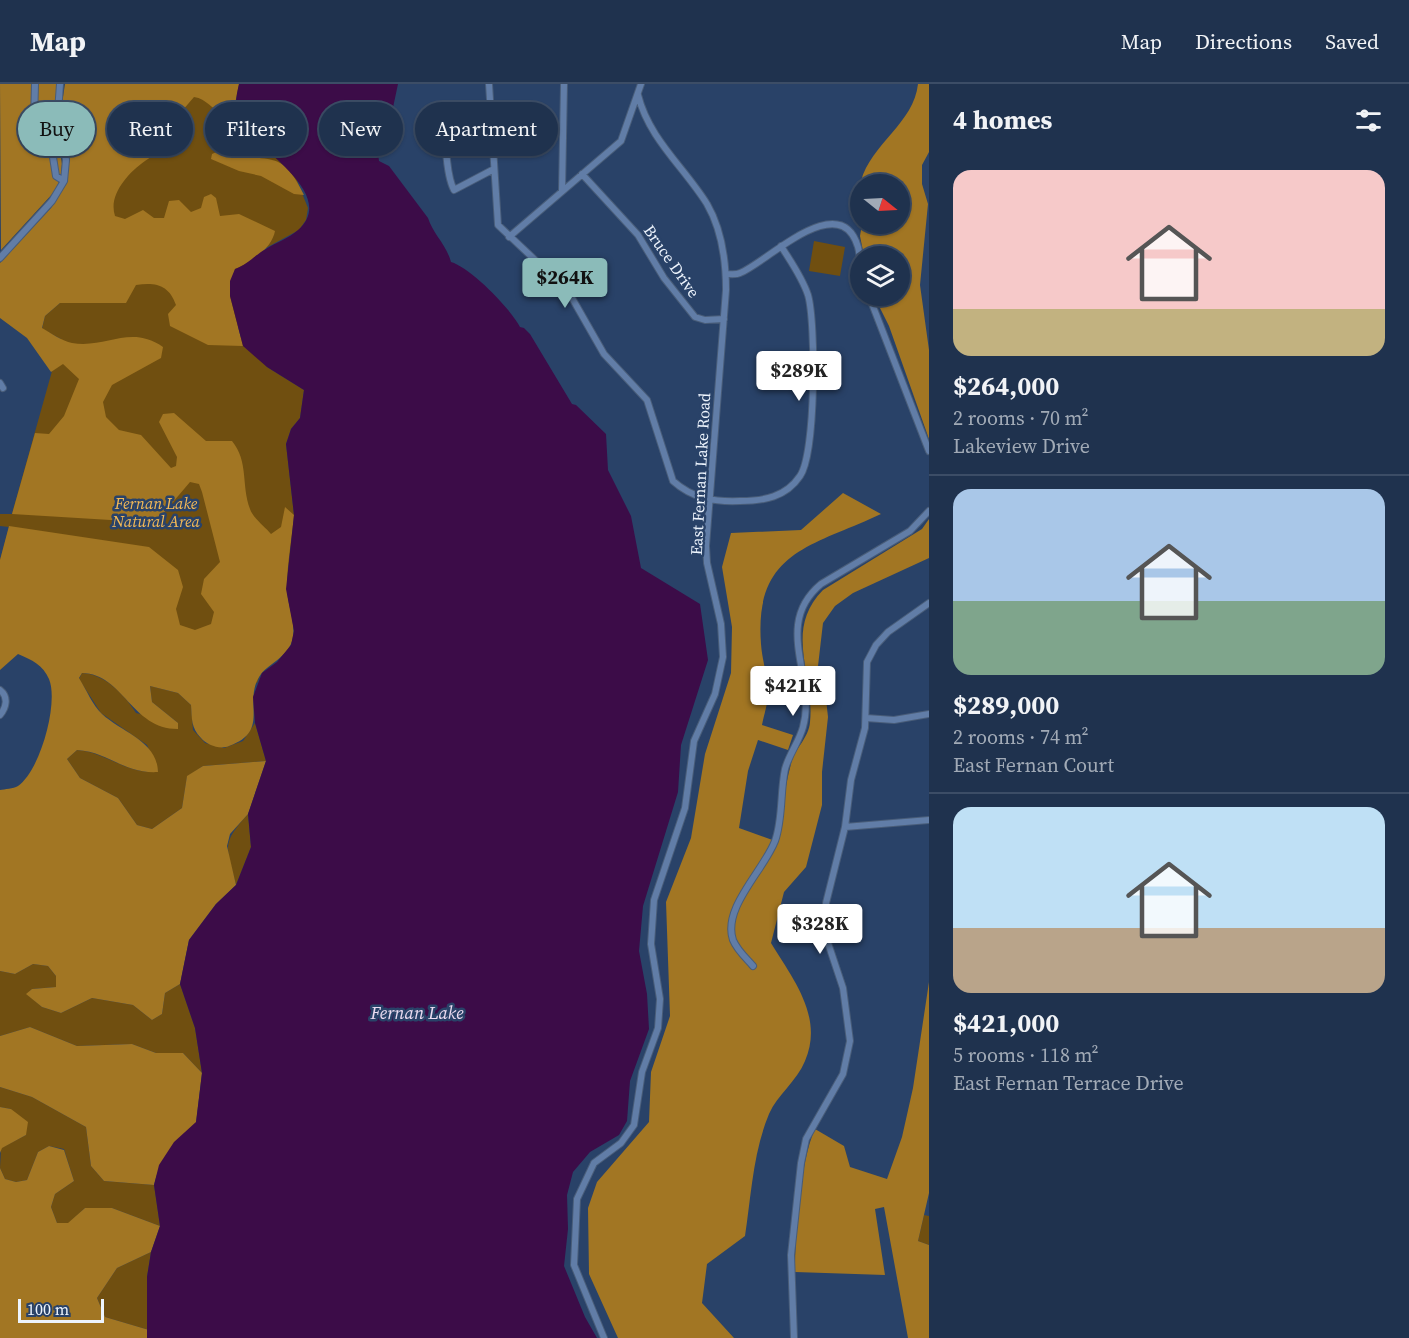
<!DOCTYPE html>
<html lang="en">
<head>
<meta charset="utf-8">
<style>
  body { margin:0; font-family:"Source Serif 4",serif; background:#2c3e58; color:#f1f3f6; height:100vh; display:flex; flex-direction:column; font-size:22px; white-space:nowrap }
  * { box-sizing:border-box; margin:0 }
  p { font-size:20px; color:#a1aab6 }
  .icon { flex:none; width:33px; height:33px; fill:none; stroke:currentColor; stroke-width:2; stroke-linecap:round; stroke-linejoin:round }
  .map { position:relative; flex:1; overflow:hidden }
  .drawer { display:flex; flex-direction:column; background:#1f324e; width:480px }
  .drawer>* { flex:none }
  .guide { position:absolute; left:18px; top:18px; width:570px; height:54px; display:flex; gap:12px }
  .needle { width:39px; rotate:108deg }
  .tools { position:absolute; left:850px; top:90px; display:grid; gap:12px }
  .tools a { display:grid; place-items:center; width:60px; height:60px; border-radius:50%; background:#1f324e; box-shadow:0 2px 4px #0004,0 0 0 2px #3c4d66; font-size:30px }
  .scale { position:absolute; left:18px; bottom:15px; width:86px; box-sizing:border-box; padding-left:6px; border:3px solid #edf4fd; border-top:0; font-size:16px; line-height:21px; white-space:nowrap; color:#edf4fd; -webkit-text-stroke:4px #294268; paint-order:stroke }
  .price { position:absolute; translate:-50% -51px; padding:0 14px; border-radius:6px; background:#fff; color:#222; font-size:20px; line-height:39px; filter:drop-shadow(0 2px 3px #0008) }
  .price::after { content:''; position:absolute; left:50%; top:36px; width:18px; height:14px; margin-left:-9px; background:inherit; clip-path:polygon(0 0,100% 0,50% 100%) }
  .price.selected { background:#8bbbb9; color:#111 }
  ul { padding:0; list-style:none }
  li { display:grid; align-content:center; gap:12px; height:318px; padding:0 24px }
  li+li { border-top:2px solid #3c4d66 }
  li span { display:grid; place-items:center; height:186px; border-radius:18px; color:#555 }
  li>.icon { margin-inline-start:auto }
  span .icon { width:108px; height:108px; fill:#fffc; stroke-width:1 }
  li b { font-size:26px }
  h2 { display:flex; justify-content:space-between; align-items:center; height:72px; padding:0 24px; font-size:26px }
  .tag { padding:0 21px; border-radius:27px; background:#1f324e; box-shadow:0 2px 4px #0004,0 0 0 2px #3c4d66; font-size:21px; line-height:54px }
  .tag.selected { background:#8bbbb9; color:#111 }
  header { display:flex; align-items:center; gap:36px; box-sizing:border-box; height:84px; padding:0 30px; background:#1f324e; border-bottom:2px solid #3c4d66 }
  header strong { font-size:28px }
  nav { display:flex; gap:33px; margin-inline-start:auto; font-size:21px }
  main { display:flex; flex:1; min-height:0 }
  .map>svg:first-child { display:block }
  .green { fill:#704f10 }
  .forest { fill:#a27623 }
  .water { fill:#3c0c48 }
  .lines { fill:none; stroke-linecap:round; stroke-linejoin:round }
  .minor-casing { stroke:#495d79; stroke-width:8 }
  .minor { stroke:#617da7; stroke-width:6 }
  .labels { text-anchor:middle; stroke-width:5; stroke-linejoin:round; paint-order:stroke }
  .street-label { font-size:16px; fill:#edf4fd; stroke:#294268 }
  .park-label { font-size:16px; font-style:italic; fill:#f5ba56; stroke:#294268 }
  .water-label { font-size:18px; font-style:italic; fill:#ecdcf1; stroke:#294268 }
</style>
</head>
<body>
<header>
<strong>Map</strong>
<nav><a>Map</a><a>Directions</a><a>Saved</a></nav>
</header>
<main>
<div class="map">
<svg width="929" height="1254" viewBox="0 0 929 1254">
  <rect width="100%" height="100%" fill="#294268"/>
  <path class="green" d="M122 0H239L235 20 279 77 295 92 308 124 306 136 299 146 264 165 238 236V250L267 283 304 306 300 334 291 345 286 360 294 431 286 505 257 599 0 476 9 443 0 442V430H12L61 255 42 245 45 232 60 219Z
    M814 157 845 163 840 192 809 187Z
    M82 589C105 590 125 611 136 629L178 639 152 618 150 602 178 609 191 621 193 646 205 659 224 664 243 657 255 639 266 677 203 682 187 693 182 724 152 745 137 741 118 714 80 694 67 675 77 666C106 668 129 692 158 687L147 661 101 629 79 595Z
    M248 730 251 763 236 801C227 763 220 761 248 730Z
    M33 880 48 882 56 892V903L32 905 27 910 42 923 61 929 92 914 133 921 152 936 162 930 165 909 180 900 195 944 202 989 183 969H156L132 960 77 962 30 943 0 952V887L15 890Z
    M0 1003 32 1013 86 1043 91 1082 104 1097 154 1101 160 1142 112 1124H85L68 1140 57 1139 51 1123 55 1110 74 1097 64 1065 49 1062 38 1068 27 1096 16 1098 5 1095 0 1084 1 1064 26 1051 11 1025 0 1023Z
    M924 1131 929 1132V1161L918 1157Z
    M151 1168 147 1193 149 1246 105 1233 97 1214 117 1184Z"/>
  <path class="forest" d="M0 0H57L54 30 62 80 61 93 55 107 1 166Z
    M65 0H239L235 20 222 29C211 25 207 15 194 13L182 27 160 34 157 43 166 51 182 57C172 70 157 68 145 77 128 89 108 111 115 132L125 135 143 126 154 134H164L169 117 179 116 191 128 201 124 204 113 211 110 216 114 220 132 239 130 275 147C272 164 251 179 235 185L230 212 243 262 208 261 170 242 168 230 176 221C169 201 156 198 136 201L126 219H60L45 232 42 244C51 249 62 257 72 259 106 265 130 240 163 263L161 274 112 301 103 318 106 333 119 346 141 351 171 384 176 382 177 373 159 338 163 330 174 329 206 357H232C249 378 241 401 250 425 253 434 265 443 271 450L281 443 285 423 294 431C292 454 287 479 287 503 287 522 297 539 292 557 287 573 270 579 261 590 241 617 272 647 229 662 220 666 207 661 201 654 191 644 192 635 191 621L178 609 150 602 152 618 178 639V645C131 645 124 590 82 589L79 594C86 605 93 622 102 630 123 649 157 657 158 688 124 690 109 668 77 666L67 675 80 694 118 714 137 741 152 745 182 724 187 692 203 682 266 677 248 730 230 750 227 762 236 801 216 820 189 856 180 900 165 909 162 930 152 936 133 921 92 914 61 929 42 923 26 910 32 905 56 903V892L48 882 33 880 15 890 0 887V706C5 705 13 705 18 702 40 687 59 619 49 595 43 581 32 576 18 570L0 586V476L9 442 149 463 178 486 183 503 176 525 180 541 195 546 211 540 214 528 201 510 204 495 220 478 202 408 199 400 190 398 151 444 127 437 12 430 35 349 49 350 64 332 79 295 63 280 51 288 27 254 0 234V179L51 124 67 99 70 70 61 26Z
    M918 0H929V68L922 81V100L928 120 920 201 929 266V355L889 242 874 212H900V172H864L860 152 862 140H900V100H871L861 97C871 60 914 39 918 0Z
    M225 64C267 85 279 58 304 111L294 110 261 92 239 87 211 75 212 70Z
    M843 409 881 430C811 463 754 467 761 560 762 575 767 590 768 605 769 617 764 630 762 641L793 651 788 666 758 656 748 687 739 744 778 758C782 732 784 705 791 680 794 665 809 654 810 638 815 590 783 547 823 506L922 445 929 435V474L853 509 835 522 823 539 818 582 825 606 828 633 822 688V721L806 783 784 808 771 859C793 895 824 933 805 977 797 997 777 1011 769 1030 753 1068 751 1113 745 1152L707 1180 702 1219 734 1254H618L589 1190 588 1124 597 1098 649 1038 651 988 670 932 666 818 691 754 705 670 731 589 732 543 722 483 731 449 801 446Z
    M929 898V1109L918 1157 929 1161V1254H908L884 1123 875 1125 885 1191 795 1188C795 1152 800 1077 815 1045L844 1062 850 1083 887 1095 902 1053 913 1004Z
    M30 943 77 962 132 960 156 969H183L202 989 196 1039C175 1057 161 1073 154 1101L104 1097 91 1082 86 1043 32 1013 0 1003V952Z
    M0 1023 11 1025 28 1038 26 1051 2 1064 0 1069Z
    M49 1062 64 1066 74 1097 55 1110 51 1123 57 1139H68L85 1124H112L160 1142 151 1168 117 1184 97 1214 105 1233 149 1246 147 1254H0V1084L5 1095 16 1098 27 1096 38 1068Z"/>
  <path class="water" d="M239 0H398L391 33 372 45 381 68 378 70 379 77 389 82 428 134C433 150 446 160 451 178 471 184 510 224 520 243L524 244 530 250 572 320 576 321 606 350 608 386 631 432 641 484 700 520 708 576 681 661 678 708 643 822 639 867 647 910 649 945 630 997 627 1037 619 1051 590 1068 573 1088 567 1111 568 1145 564 1182 585 1233 597 1254H147V1193L151 1168 160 1142 154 1101 159 1081 174 1058 196 1038 202 989 195 944 180 900 189 856 216 820 236 801 251 763 248 730 266 677 255 639 253 613 262 589 277 578 291 561 294 547 286 505 294 431 286 360 291 345 300 334 304 306 267 283 243 262 230 212V197L235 185C248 180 255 171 266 165 277 158 288 155 298 146 340 109 252 63 239 36 234 23 236 13 239 0Z"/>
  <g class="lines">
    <defs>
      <path id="minor" d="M35 0 34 37 52 67 56 92 64 97
        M489 0 498 141 568 207 604 270 647 316 673 397C693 415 715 418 740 417 764 417 786 413 800 392 816 369 816 239 808 211 802 193 791 178 781 162
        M490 20 449 23 445 28C445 48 445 89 454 106L494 85
        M582 90 638 151 664 194 695 233 705 236 724 235
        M562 107 564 0
        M509 153 621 57 641 0
        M0 174 52 117 64 97 66 76 58 28 60 0
        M726 190C731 190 736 191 740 189 766 179 840 103 858 163 860 170 860 178 861 186
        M869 212 929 367
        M0 299 3 304
        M0 606C9 613 6 624 0 631
        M866 634 894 636 929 630
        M845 743 929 736
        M753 882C746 874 737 866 733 856 722 824 764 786 775 757 783 735 780 708 785 685 789 670 799 658 803 643 817 593 772 541 821 500L910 447 929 427
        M604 1254 574 1181 577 1115 594 1079 621 1059 634 1041 642 988 658 944 660 915 651 860 654 816 685 724 694 657 715 610 723 573 721 540 707 479 706 462 726 206C726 177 722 146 707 120 684 83 649 55 638 11
        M794 1254 791 1171 801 1079 806 1055 843 990 850 957 843 904 828 859 825 839 826 819 845 743 851 696 865 644 867 578 876 561 888 548 929 519"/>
    </defs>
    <use href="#minor" class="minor-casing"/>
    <use href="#minor" class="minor"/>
  </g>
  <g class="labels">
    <g class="street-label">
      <text transform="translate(672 177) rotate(55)" y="6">Bruce Drive</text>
      <text transform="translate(700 390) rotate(-87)" y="6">East Fernan Lake Road</text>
    </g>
    <g class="park-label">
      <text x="156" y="425">Fernan Lake<tspan x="156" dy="18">Natural Area</tspan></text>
    </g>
    <g class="water-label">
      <text x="417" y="935">Fernan Lake</text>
    </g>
  </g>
</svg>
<div class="tools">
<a><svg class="needle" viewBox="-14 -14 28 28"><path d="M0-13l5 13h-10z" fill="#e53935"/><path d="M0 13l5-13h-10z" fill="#a1aab6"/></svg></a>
<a><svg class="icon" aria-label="layers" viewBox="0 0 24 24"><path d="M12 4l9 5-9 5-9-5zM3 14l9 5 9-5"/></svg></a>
</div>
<div class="scale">100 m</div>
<b class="price selected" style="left:565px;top:225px">$264K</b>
<b class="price" style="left:799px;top:318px">$289K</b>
<b class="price" style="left:793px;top:633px">$421K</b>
<b class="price" style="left:820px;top:871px">$328K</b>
<div class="guide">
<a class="tag selected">Buy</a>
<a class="tag">Rent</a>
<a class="tag">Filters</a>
<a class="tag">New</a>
<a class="tag">Apartment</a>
</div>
</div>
<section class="drawer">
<h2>4 homes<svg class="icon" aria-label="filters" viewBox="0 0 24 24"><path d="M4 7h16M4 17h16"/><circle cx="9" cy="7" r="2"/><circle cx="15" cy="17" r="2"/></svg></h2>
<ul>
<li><span style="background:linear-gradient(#f6c9c9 75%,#c2b280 0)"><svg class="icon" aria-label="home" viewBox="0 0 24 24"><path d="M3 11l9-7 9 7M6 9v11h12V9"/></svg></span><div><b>$264,000</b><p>2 rooms · 70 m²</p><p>Lakeview Drive</p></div></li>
<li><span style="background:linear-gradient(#a9c7e8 60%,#7fa58c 0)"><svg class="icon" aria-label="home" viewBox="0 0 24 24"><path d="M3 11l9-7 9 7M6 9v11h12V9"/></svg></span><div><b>$289,000</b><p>2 rooms · 74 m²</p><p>East Fernan Court</p></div></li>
<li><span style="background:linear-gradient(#bfe0f5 65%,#b9a48a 0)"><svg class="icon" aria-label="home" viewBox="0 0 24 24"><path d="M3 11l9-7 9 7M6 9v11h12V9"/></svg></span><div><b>$421,000</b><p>5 rooms · 118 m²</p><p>East Fernan Terrace Drive</p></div></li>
</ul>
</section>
</main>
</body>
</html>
